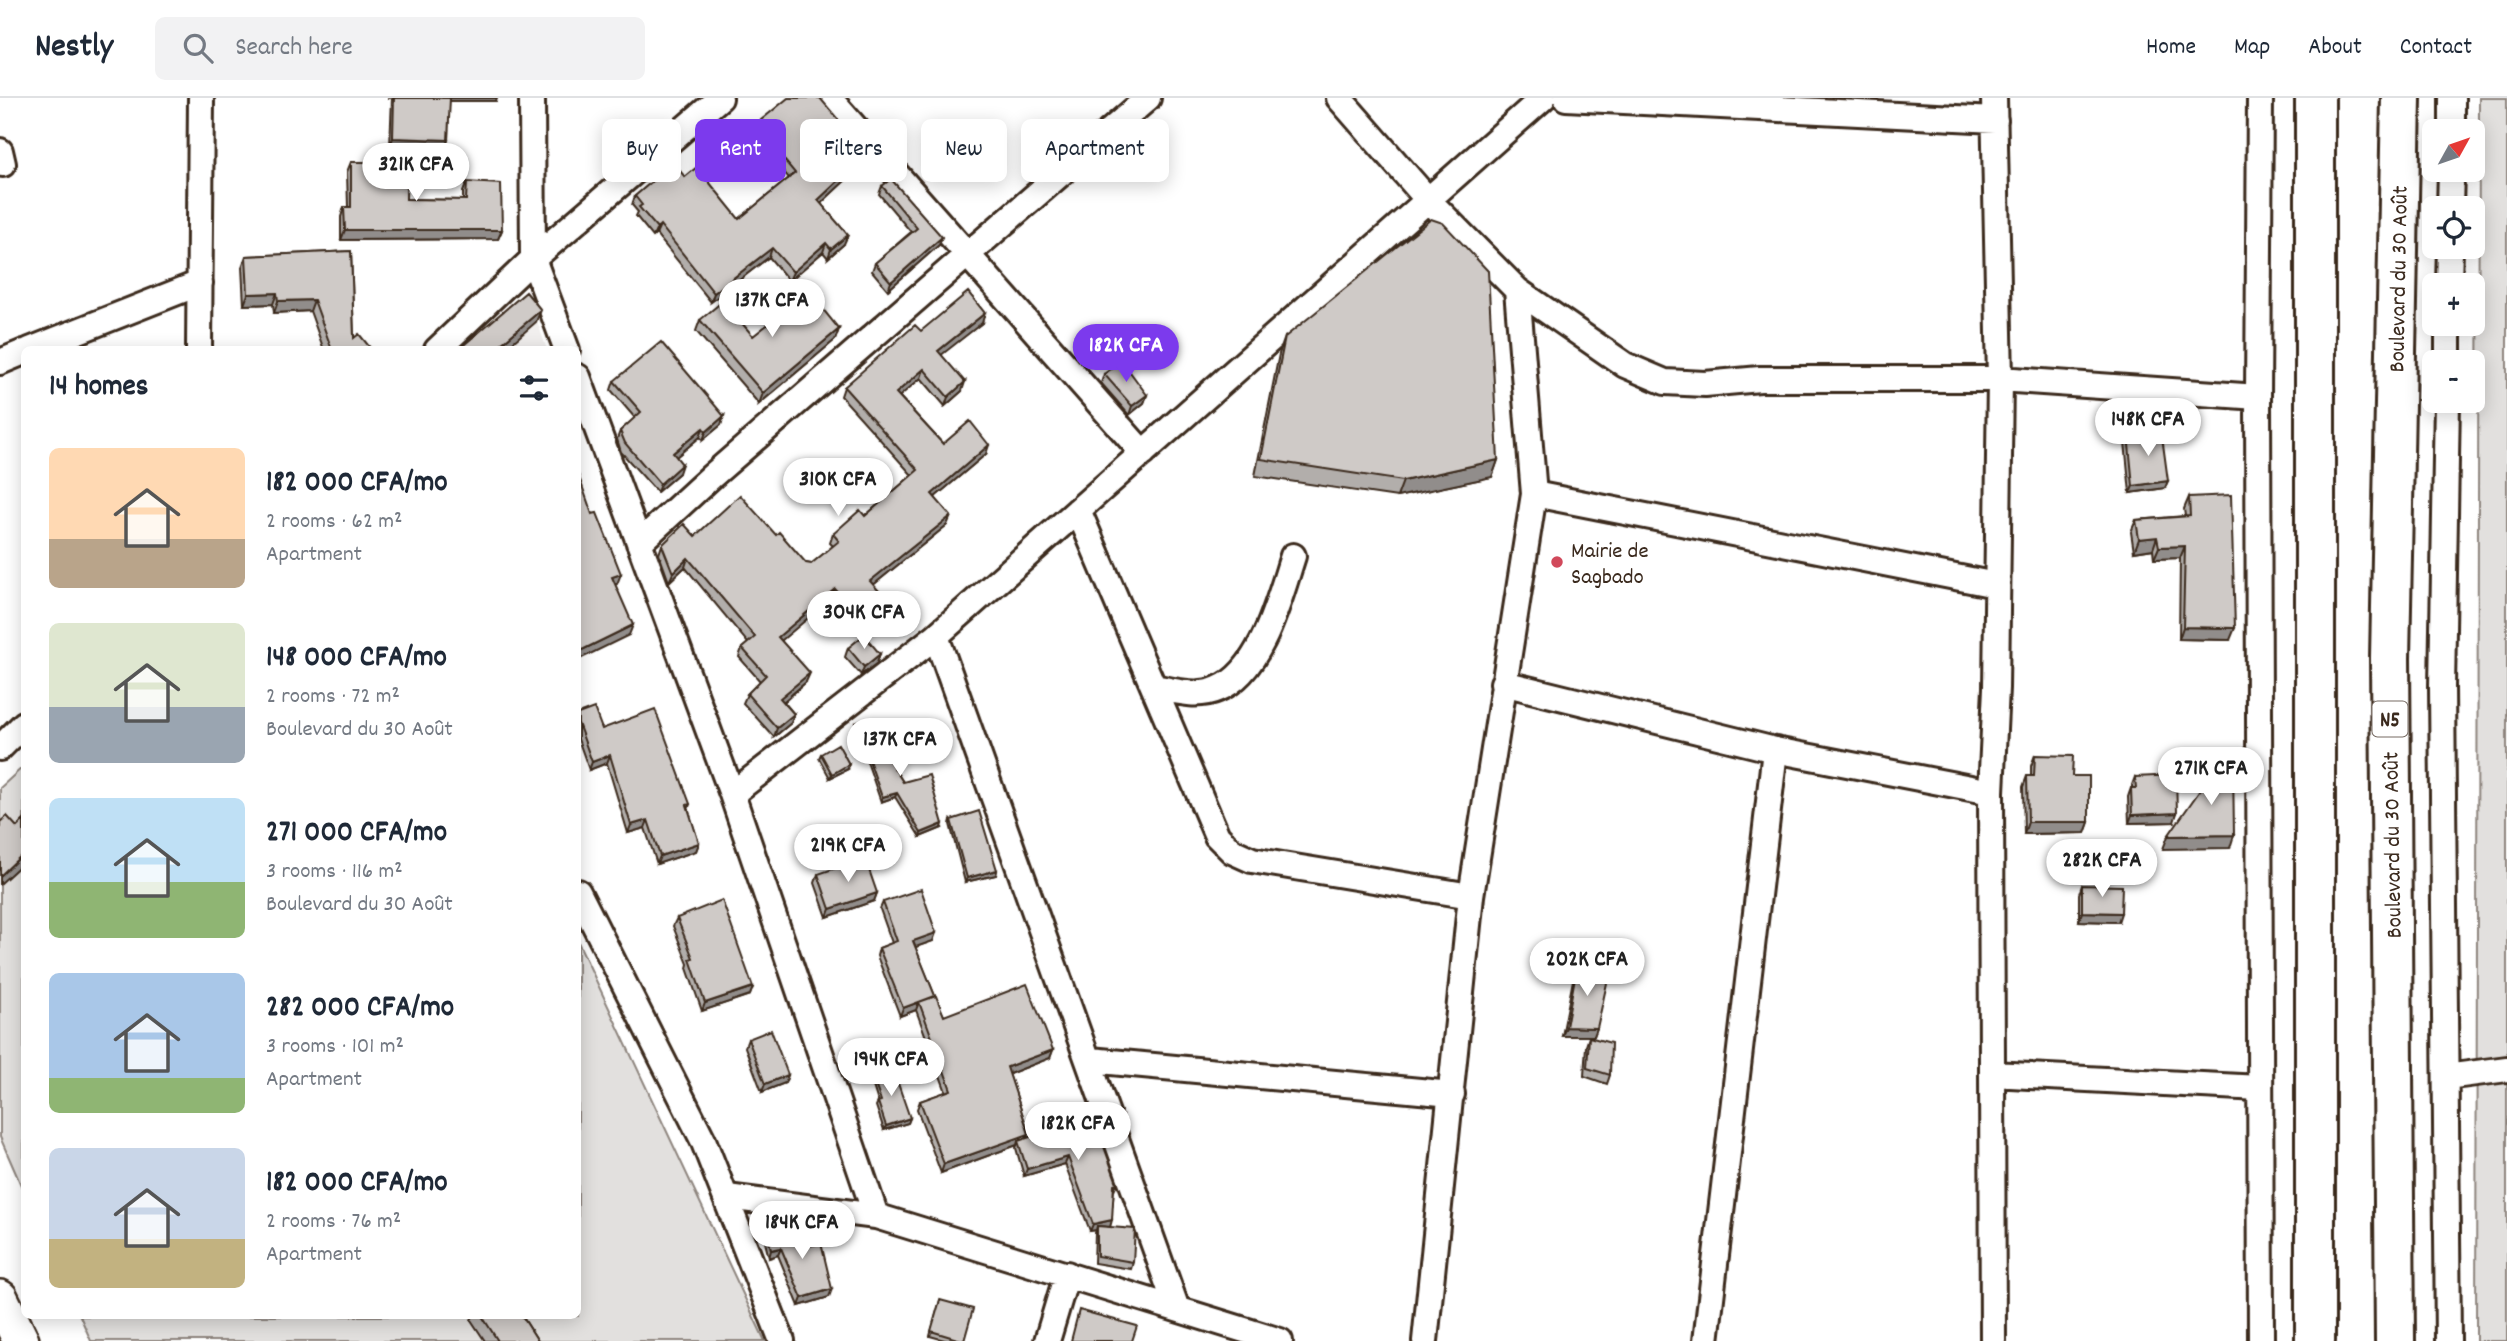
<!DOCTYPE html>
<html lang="en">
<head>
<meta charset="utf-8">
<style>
  body { margin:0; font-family:Dekko,sans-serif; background:#f2f2f3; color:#1f2937; height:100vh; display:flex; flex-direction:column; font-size:26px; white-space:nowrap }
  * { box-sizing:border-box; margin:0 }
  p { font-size:23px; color:#747a83 }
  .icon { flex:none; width:38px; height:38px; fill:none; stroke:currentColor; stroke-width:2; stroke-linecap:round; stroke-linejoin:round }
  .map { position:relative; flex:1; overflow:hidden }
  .drawer { position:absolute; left:21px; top:248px; width:560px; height:973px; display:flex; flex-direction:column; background:#fff; border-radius:10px; box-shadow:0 4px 18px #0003 }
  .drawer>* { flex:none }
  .hud { position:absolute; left:602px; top:21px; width:665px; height:63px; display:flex; gap:14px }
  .needle { width:46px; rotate:50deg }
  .tools { position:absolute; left:2422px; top:21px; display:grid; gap:14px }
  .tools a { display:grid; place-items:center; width:63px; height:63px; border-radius:10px; background:#fff; box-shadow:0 4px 18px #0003; font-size:35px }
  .price { position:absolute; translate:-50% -60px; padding:0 16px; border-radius:24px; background:#fff; color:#222; font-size:23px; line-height:46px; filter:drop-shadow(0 2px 4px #0008) }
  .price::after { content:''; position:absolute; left:50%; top:42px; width:21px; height:16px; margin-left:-10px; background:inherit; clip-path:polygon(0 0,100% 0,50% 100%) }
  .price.on { background:#7c3aed; color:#fff }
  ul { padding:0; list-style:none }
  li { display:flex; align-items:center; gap:21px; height:175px; padding:0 28px }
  li span { display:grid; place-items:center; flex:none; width:196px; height:140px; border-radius:10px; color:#555 }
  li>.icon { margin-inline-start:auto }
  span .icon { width:84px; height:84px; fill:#fffc; stroke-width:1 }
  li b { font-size:30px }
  h2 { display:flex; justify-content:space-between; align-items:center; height:84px; padding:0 28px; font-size:30px }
  .tag { padding:0 24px; border-radius:10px; background:#fff; box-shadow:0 4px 18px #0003; font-size:24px; line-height:63px }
  .tag.on { background:#7c3aed; color:#fff }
  header { display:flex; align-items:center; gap:42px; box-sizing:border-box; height:98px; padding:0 35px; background:#fff; border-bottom:2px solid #e0e1e3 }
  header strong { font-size:33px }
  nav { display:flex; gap:38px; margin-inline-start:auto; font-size:24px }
  .search { width:490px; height:63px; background:#f2f2f3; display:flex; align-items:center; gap:18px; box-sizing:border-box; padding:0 24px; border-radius:10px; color:#747a83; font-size:26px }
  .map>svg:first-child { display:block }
  .built { fill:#f1efee }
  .green { fill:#e2e0de; stroke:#8e857e; stroke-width:2 }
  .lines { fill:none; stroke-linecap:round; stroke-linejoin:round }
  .street-casing { stroke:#3b2a1e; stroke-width:30 }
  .secondary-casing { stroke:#3b2a1e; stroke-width:40 }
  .highway-casing { stroke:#3b2a1e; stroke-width:44 }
  .street { stroke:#fff; stroke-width:24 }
  .secondary { stroke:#fff; stroke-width:35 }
  .highway { stroke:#fff; stroke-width:38 }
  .wall { fill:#b2aeab; stroke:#3b2a1e; stroke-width:2 }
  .shaded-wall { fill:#918d8b; stroke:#3b2a1e; stroke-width:2 }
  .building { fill:#cfcac7; stroke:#3b2a1e; stroke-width:2 }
  .poi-dot { fill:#d1495b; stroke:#fff; stroke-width:2.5 }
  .labels { text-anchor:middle; stroke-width:5; stroke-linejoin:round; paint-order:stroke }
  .shield { fill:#fff; stroke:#766a62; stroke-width:2 }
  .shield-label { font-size:21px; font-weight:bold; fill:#3b2a1e }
  .street-label { font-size:23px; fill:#3b2a1e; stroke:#fff }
  .poi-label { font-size:23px; fill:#3b2a1e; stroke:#fff; text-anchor:start }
</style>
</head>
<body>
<header>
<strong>Nestly</strong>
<div class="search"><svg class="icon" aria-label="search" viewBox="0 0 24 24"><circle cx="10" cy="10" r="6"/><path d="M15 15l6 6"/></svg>Search here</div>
<nav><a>Home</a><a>Map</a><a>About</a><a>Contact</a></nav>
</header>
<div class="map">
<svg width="2507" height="1243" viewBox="0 0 2507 1243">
  <rect width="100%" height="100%" fill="#fff"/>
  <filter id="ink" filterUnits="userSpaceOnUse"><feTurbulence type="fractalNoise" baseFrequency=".0143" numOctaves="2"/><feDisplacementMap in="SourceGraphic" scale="14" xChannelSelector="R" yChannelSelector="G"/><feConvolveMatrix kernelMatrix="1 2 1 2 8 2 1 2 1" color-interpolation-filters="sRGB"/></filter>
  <g filter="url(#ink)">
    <path class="built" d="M533 211 547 252H466Z"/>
    <path class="green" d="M2479 0H2507V1243H2476Z
      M24 668V1094L0 1039V690Z
      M578 844 765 1243H91L80 1218H578Z"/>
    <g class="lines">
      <defs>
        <path id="street" d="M532 0 533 161 567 252
          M829 0 1143 355
          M1339 0 1429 103 1517 192 1625 267 1665 284 1705 286 1760 281H2000L2258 299
          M1566 0 1995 22
          M2260 0 2258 299 2261 1243
          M2452 33V0
          M0 53 3 66
          M2450 110 2451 72
          M2449 187 2450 149
          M30 252 200 185
          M199 252 201 0
          M437 252 533 161 720 0
          M0 264 24 254
          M2448 264V226
          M578 279 732 696 876 1118
          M2447 303 2442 589 2448 1243
          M1534 396 1996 487
          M1078 412 1217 738 1232 753 1252 762 1471 798
          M639 445 712 378 1148 0
          M936 538 1177 1211
          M1503 585 1775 652 1991 694
          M1154 589C1174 593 1198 600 1218 591 1262 574 1280 498 1293 458
          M0 650 24 626
          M732 696 936 538 1543 0
          M578 794 703 1042 782 1243
          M1090 962 1452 996
          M1992 976 2260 990
          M2446 979 2507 971
          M727 1099 876 1118 1280 1243
          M1047 1243 1067 1176
          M1425 1243 1471 798 1534 396 1517 192
          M1706 1243 1775 652
          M1993 1243 1991 694 1996 590 2000 281 1994 0"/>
        <path id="secondary" d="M0 1200 21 1243"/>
        <path id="highway" d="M2315 0V1243
          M2395 1243 2390 560 2401 0"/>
      </defs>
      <use href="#street" class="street-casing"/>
      <use href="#secondary" class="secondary-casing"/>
      <use href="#highway" class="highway-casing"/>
      <use href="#street" class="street"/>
      <use href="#secondary" class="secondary"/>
      <use href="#highway" class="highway"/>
    </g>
    <path class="wall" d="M387 0H497L496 3H449L448 42 445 50 390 48 392 0Z
      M755 27 864 65 821 105 844 146 828 160 823 154 789 183 769 159 711 204 656 136 653 139 636 118 638 114 632 107 635 98 670 82 685 79 739 121 789 80 752 36Z
      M351 64 406 101 463 102V94L467 84 502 132 498 141 341 142V119L344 109H348L347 74Z
      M882 88 939 147 888 192 872 173 875 165 911 134 879 96Z
      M351 153 354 240 372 252H324L310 213 274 215 273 206 244 207 242 169 246 158Z
      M700 222 753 238 839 231 835 242 759 306 696 233Z
      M982 225 941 256 962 293 945 308 921 280 899 298 943 346 986 356 935 399 947 427 873 487 888 503 884 512 860 533 832 500 781 542 806 584 784 604 794 616 791 625 774 639 743 605 747 596 760 583 739 559 742 550 748 545 685 469 669 484 659 456 662 447 695 438 776 437 806 465 811 466 833 448 830 445 833 436 865 418 912 377 841 298 844 289 921 233Z
      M1285 239 1498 362 1492 379 1397 399 1255 378 1279 256Z
      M1104 276 1147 297 1144 305 1129 317 1101 285Z
      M614 283 724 318 721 327 703 342 700 339 676 359 679 375 657 394 621 354 617 341 620 333 635 320 611 292Z
      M2128 336 2165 390 2130 395 2125 344Z
      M2189 399 2230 542 2179 541 2180 460 2154 461 2153 451 2134 454 2131 434 2136 422 2185 418 2184 411Z
      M848 550 877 565 861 577 845 559Z
      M578 616 602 631 690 706 688 712 699 745 696 753 657 766 645 730 628 735 607 665 589 672 578 641Z
      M856 625 873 637 903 649 885 657 903 684 942 730 920 739 895 699 881 704 855 629Z
      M821 656 848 671 830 680 819 660Z
      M2035 657 2072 678 2089 724 2085 735 2024 736 2023 689 2027 678H2031V668Z
      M2135 679 2174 724 2129 725 2128 699 2131 690H2132V687Z
      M951 722 997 772 996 777 965 784 950 726Z
      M818 776 877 795 874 803 827 819 815 785Z
      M2082 787 2118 824 2079 823V796Z
      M883 804 933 843 915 849 935 898 944 918 1053 952 1050 960 1009 976 1029 1036 1028 1040 1093 1018 1117 1085 1114 1092 1110 1129 1133 1164 1131 1171 1094 1165 1095 1135 1096 1132 1090 1133 1065 1066 1024 1078 1016 1050 1017 1047 941 1075 917 1011 920 1003 946 994 916 912 900 918 877 858 879 850 892 845 880 811Z
      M677 820 753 889 750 897 702 913 687 870 688 866 673 828Z
      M1577 868 1597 930 1594 938H1562L1574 877Z
      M1589 939 1610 977 1607 986 1584 978 1586 948Z
      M748 941 788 977 785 985 762 994 745 949Z
      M872 978 910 1020 908 1025 884 1032 876 1008 878 1004 871 982Z
      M767 1133 800 1150 829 1199 799 1208 778 1157 769 1160 764 1140Z
      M940 1202 964 1243H948L930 1238Z
      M473 1218H522L538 1243H485L471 1222Z"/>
    <path class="shaded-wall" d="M448 0H497L496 3H447Z
      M393 40 448 42 445 50 390 48Z
      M867 56 864 65 815 111 818 102Z
      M660 127 656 136 653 139 657 130Z
      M345 132H502L498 141 341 142Z
      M848 137 844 146 828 160 831 151Z
      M942 139 939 147 888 192 891 184Z
      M826 145 823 154 789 183 793 174Z
      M772 150 769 159 711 204 714 195Z
      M277 195 273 206 244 207 248 196Z
      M314 202 310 213 274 215 278 203Z
      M541 212 536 224 504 252H494Z
      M985 215 982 225 935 262 938 253Z
      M839 231 835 242 759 306 763 295Z
      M924 271 921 280 893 304 896 295Z
      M965 284 962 293 945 308 948 299Z
      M1147 297 1144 305 1129 317 1132 308Z
      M724 318 721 327 703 342 706 334Z
      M703 330 700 339 670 364 673 355Z
      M989 347 986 356 928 405 932 396Z
      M1498 362 1492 379 1397 399 1403 383Z
      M682 366 679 375 657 394 660 386Z
      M2168 383 2165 390 2130 395 2133 388Z
      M951 418 947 427 867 492 870 483Z
      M2157 439 2153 451 2134 454 2139 441Z
      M2185 448 2180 460 2154 461 2159 449Z
      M688 460 685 469 669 484 673 475Z
      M621 476 617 486 608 489 612 479Z
      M835 491 832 500 775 548 778 539Z
      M888 503 884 512 860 533 864 524Z
      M633 527 629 537 578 562V554Z
      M2183 529 2235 530 2230 542 2179 541Z
      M880 556 877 565 861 577 864 569Z
      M810 575 806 584 777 609 780 600Z
      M794 616 791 625 774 639 777 630Z
      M904 645 903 649 882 658 884 654Z
      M610 657 607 665 589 672 592 664Z
      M849 666 848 671 830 680 832 676Z
      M897 695 895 699 881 704 882 699Z
      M2177 715 2174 724 2129 725 2132 717Z
      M648 722 645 730 628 735 631 727Z
      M2028 724H2089L2085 735 2024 736Z
      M943 726 942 730 920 739 921 735Z
      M2234 737 2230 750 2163 751 2168 738Z
      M699 745 696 753 657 766 660 758Z
      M24 755V764L0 786V778Z
      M997 772 996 777 965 784 967 780Z
      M877 795 874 803 827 819 830 811Z
      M2082 814 2121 815 2118 824 2079 823Z
      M936 835 933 843 910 851 913 843Z
      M753 889 750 897 702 913 705 905Z
      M919 904 916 912 900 918 903 910Z
      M1566 929 1597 930 1594 938H1562Z
      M1053 952 1050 960 1004 978 1007 969Z
      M788 977 785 985 762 994 765 986Z
      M910 1020 908 1025 884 1032 886 1028Z
      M1029 1036 1026 1044 1018 1043 1017 1047 941 1075 944 1066Z
      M1068 1059 1065 1066 1024 1078 1027 1071Z
      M1112 1122 1110 1129 1097 1128 1096 1132 1090 1133 1093 1126Z
      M781 1150 778 1157 769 1160 771 1152Z
      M832 1191 829 1199 799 1208 802 1200Z"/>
    <path class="building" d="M394 0H450L448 42 393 40Z
      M788 0H820L867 56 818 102 848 137 831 151 826 145 793 174 772 150 714 195 660 127 657 130 639 109 642 107 635 98 663 74 670 82 680 73 685 79 697 69 739 121 795 75 755 27Z
      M351 64H407L406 101 466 102 467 84 501 86 502 132H345L344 109H351Z
      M891 81 942 139 891 184 875 165 917 130 882 88Z
      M1431 121 1443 125 1488 173 1498 362 1403 383 1261 361 1285 239Z
      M351 153 354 240 359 236 372 252H332L314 202 278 203 277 195 248 196 246 158Z
      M526 194 541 212 494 252H458Z
      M809 194 839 231 763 295 700 222 723 203 753 238Z
      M968 194 985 215 938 253 965 284 948 299 924 271 896 295 943 346 970 323 989 347 932 396 951 418 870 483 888 503 864 524 835 491 778 539 810 575 780 600 794 616 777 630 747 596 766 577 742 550 755 539 688 460 673 475 662 447 684 426 695 438 740 397 776 437 779 434 806 465 811 466 839 443 833 436 860 412 865 418 918 372 844 289 915 227 921 233Z
      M661 244 724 318 706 334 703 330 673 355 682 366 660 386 625 345 620 333 641 314 614 283Z
      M1122 263 1147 297 1132 308 1104 276Z
      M2161 331 2168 383 2133 388 2128 336Z
      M578 376 592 416 597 415 621 476 612 479 633 527 578 554V517L579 516 578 513Z
      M2231 397 2235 530 2183 529 2185 448 2159 449 2157 439 2139 441 2136 422 2190 418 2189 399Z
      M864 537 880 556 864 569 848 550Z
      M594 610 602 631 655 611 690 706 687 707 699 745 660 758 648 722 631 727 610 657 592 664 578 625V616Z
      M863 622 873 637 895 625 904 645 884 654 903 684 929 677 943 726 921 735 897 695 882 699 856 625Z
      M838 646 849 666 832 676 821 656Z
      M2035 657 2073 658 2072 678H2089V724H2028L2027 678H2034Z
      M2219 665H2233L2234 737 2168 738Z
      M2176 677 2177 715 2132 717 2131 690H2136L2135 679Z
      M979 713 997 772 967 780 951 722Z
      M7 718 17 729 24 722V755L0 778V724Z
      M865 760 877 795 830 811 818 776Z
      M2082 787 2122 788 2121 815 2082 814Z
      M921 791 936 835 913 843 935 898 903 910 879 850 897 843 883 804Z
      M722 802 753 889 705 905 690 861 693 860 677 820Z
      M1577 868 1609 876 1597 930 1566 929Z
      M1027 886 1053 952 1007 969 1029 1036 944 1066 920 1003 951 992 919 904 936 898 944 918Z
      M771 932 788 977 765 986 748 941Z
      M1589 939 1611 945 1610 977 1587 970Z
      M893 971 910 1020 886 1028 878 1004 881 1003 872 978Z
      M1093 1018 1117 1085 1114 1086 1112 1122 1093 1126 1068 1059 1027 1071 1018 1043Z
      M794 1126 800 1150 821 1145 832 1191 802 1200 781 1150 771 1152 767 1133Z
      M1097 1128 1135 1131 1133 1164 1097 1158Z
      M940 1202 973 1211 964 1243 931 1233Z
      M1079 1212 1137 1228 1132 1243H1071Z
      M482 1218H522L538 1243H498Z"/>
  </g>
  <circle class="poi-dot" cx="1557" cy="464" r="7"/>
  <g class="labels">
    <rect class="shield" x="2372.5" y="603.5" width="35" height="35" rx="5"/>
    <g class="shield-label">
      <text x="2390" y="628">N5</text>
    </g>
    <g class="street-label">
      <text transform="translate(2397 181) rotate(-89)" y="8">Boulevard du 30 Août</text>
      <text transform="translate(2391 747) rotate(-91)" y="8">Boulevard du 30 Août</text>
    </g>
    <g class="poi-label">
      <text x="1571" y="459">Mairie de<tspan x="1571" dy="26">Sagbado</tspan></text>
    </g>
  </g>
</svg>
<div class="tools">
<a><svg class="needle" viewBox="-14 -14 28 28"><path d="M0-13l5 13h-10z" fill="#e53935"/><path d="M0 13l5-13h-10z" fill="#747a83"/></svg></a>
<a><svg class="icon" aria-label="locate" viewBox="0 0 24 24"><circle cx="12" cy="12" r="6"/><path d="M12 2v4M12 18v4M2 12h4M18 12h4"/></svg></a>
<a>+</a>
<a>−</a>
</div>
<b class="price" style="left:416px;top:105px">321K CFA</b>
<b class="price" style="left:772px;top:241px">137K CFA</b>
<b class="price on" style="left:1126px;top:286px">182K CFA</b>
<b class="price" style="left:2148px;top:360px">148K CFA</b>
<b class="price" style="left:838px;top:420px">310K CFA</b>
<b class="price" style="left:864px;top:553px">304K CFA</b>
<b class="price" style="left:900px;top:680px">137K CFA</b>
<b class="price" style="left:2211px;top:709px">271K CFA</b>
<b class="price" style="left:848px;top:786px">219K CFA</b>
<b class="price" style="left:2102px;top:801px">282K CFA</b>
<b class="price" style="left:1587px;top:900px">202K CFA</b>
<b class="price" style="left:891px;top:1000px">194K CFA</b>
<b class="price" style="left:1078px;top:1064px">182K CFA</b>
<b class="price" style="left:802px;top:1163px">184K CFA</b>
<div class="hud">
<a class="tag">Buy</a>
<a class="tag on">Rent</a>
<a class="tag">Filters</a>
<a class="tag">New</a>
<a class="tag">Apartment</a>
</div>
<section class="drawer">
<h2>14 homes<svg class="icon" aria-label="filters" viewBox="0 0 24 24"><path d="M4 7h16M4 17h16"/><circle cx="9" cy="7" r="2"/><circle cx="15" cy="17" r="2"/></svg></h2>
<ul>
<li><span style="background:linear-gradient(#ffd9b3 65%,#b9a48a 0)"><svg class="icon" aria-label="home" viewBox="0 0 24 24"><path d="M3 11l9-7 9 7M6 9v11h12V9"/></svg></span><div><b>182 000 CFA/mo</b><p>2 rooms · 62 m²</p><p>Apartment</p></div></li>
<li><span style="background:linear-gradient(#dfe7d0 60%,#9aa5b1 0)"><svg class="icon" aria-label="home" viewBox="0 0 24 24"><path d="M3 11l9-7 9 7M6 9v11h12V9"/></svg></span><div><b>148 000 CFA/mo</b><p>2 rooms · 72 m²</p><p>Boulevard du 30 Août</p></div></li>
<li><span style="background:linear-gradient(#bfe0f5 60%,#8fb573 0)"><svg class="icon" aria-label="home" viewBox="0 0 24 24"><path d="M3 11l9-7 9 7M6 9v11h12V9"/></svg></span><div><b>271 000 CFA/mo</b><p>3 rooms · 116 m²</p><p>Boulevard du 30 Août</p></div></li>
<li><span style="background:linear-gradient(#a9c7e8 75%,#8fb573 0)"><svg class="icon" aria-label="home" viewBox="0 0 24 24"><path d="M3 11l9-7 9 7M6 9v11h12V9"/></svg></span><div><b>282 000 CFA/mo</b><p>3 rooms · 101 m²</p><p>Apartment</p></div></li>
<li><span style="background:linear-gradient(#c9d6e8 65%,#c2b280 0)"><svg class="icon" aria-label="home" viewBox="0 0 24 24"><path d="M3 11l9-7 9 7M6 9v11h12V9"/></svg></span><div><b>182 000 CFA/mo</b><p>2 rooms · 76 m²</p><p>Apartment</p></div></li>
</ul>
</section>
</div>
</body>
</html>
